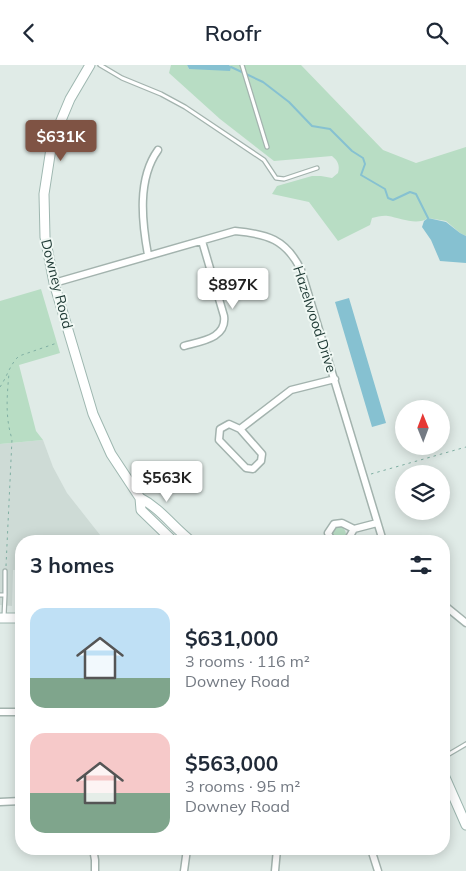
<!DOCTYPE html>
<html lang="en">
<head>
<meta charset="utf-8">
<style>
  body { margin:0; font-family:Mulish,sans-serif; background:#f6f6f7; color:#1f2937; height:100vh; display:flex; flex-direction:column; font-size:19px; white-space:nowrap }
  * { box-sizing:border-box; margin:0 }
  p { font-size:16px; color:#747a83 }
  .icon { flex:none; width:28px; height:28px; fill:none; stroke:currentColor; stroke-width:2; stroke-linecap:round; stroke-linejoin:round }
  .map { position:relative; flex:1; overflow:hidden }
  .drawer { position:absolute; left:15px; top:470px; width:435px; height:320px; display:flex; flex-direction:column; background:#fff; border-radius:20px; box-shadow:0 2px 12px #0003 }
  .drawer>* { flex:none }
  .needle { width:32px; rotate:359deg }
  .tools { position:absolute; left:395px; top:335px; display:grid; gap:10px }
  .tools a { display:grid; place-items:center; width:55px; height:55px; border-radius:50%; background:#fff; box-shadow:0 2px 12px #0003; font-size:25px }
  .price { position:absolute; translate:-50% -42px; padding:0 11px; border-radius:5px; background:#fff; color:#222; font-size:16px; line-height:32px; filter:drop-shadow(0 1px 2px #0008) }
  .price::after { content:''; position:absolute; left:50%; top:30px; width:15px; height:11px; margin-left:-8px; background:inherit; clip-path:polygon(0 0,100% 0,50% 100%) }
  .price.on { background:#7f5344; color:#fff }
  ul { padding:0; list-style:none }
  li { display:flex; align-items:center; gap:15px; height:125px; padding:0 15px }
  li span { display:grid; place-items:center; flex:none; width:140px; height:100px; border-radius:15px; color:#555 }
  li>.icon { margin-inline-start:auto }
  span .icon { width:60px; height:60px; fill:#fffc; stroke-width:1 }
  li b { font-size:21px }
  h2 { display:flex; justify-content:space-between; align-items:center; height:60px; padding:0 15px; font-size:21px }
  header { display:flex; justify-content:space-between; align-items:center; height:65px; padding:0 15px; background:#fff; font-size:22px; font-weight:600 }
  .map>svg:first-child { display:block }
  .built { fill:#cedbd6 }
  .green { fill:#b8ddc4 }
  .water { fill:#86c1d1 }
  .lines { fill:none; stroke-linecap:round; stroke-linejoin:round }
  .stream { stroke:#86c1d1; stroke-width:2 }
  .lane-casing { stroke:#a3b3ae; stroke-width:5.5 }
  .street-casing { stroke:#a3b3ae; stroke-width:9 }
  .secondary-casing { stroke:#9eb7b0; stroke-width:11 }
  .path { stroke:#80afa3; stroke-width:1; stroke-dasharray:2.5 4; stroke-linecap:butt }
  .lane { stroke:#fff; stroke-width:3 }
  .street { stroke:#fff; stroke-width:6 }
  .secondary { stroke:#fff; stroke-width:9 }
  .labels { text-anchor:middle; stroke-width:4; stroke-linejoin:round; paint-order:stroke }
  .street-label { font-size:14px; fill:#203b36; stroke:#f0f8f4 }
</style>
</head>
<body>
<header><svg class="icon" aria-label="back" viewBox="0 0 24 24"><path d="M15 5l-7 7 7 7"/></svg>Roofr<svg class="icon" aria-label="search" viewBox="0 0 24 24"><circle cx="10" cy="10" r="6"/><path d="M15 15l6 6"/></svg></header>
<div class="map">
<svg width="466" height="806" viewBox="0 0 466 806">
  <rect width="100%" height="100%" fill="#e0ebe7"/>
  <path class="built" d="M43 375 53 402 67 428 104 475 21 476V505H13L12 541 0 540V379Z"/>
  <path class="green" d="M171 0H187L189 4 231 2 229 0H301L383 85 416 98 466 82V171L460 168 446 156 428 153C417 161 400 153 388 151 383 150 377 152 372 153L370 160 338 176 309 137 272 129 277 121 312 111H321L332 113 338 108C340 100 338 96 332 91L274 96 220 54 169 8Z
    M41 224 60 288 19 300 36 366 43 375 0 379V236Z
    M332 469a7 7 0 1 1 14 0a7 7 0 1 1-14 0Z"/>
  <path class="water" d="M187 0H229L231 2 230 6 189 4Z
    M428 153 446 157 460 168 466 171V198L440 196 431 175 422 162 424 156Z
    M349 233 386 358 372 362 335 237Z"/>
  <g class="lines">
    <path class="stream" d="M231 2 263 17 289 37 312 61 330 64 352 86 363 93 365 99 361 110 385 124 388 133 393 135 410 127 416 129 428 153"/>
    <defs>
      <path id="lane" d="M100 0 122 13 161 29 185 42 264 95 276 113 284 114 317 103
        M242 0 267 82
        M0 530H5L4 552
        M5 530V506
        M444 692 466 679"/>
      <path id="street" d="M148 190C142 157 137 114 158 85
        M54 218 235 166C267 169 286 174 301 205L383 476
        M184 281C202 276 227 273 224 251L202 176
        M229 359 240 364 262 389 261 396 253 404 246 403 219 375 220 364Z
        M240 364 291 325 335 314
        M332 476 328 468 334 459 342 458 354 464 377 458
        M347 476 354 464
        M444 540 466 558
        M0 647H21
        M0 737 21 736
        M93 784 95 795V806
        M371 784 378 806
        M184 806 187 784
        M275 806 277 784"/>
      <path id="secondary" d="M90 0 70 34 52 77 44 129 45 172 54 218 93 349 111 389 140 433 141 445 173 476
        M140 433C160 443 173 462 191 476
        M0 553H21
        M444 710 466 760"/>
    </defs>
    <use href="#lane" class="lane-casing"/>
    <use href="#street" class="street-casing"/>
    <use href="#secondary" class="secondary-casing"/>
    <path class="path" d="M0 322C7 312 10 299 19 291L57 278
      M371 409 466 382
      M6 501 12 374C5 352 7 331 9 308"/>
    <use href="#lane" class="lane"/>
    <use href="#street" class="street"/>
    <use href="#secondary" class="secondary"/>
  </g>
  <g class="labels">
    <g class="street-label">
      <text transform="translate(57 219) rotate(76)" y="5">Downey Road</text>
      <text transform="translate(315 254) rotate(72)" y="5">Hazelwood Drive</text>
    </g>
  </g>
</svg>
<div class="tools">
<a><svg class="needle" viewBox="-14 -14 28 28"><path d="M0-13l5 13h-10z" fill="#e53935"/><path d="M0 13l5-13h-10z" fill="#747a83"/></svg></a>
<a><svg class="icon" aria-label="layers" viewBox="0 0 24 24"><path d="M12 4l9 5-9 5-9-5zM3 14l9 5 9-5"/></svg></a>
</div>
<b class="price on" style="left:61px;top:97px">$631K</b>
<b class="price" style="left:233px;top:245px">$897K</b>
<b class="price" style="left:167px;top:438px">$563K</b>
<section class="drawer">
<h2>3 homes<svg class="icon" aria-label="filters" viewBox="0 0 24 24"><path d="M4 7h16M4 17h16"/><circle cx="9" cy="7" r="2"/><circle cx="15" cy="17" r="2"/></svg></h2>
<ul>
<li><span style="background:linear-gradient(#bfe0f5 70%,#7fa58c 0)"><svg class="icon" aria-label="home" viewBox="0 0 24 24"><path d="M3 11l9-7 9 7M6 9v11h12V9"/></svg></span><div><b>$631,000</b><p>3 rooms · 116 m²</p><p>Downey Road</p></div></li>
<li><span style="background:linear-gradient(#f6c9c9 60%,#7fa58c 0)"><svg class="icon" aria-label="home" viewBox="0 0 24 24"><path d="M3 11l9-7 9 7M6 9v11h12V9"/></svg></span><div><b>$563,000</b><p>3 rooms · 95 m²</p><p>Downey Road</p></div></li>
</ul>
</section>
</div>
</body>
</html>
